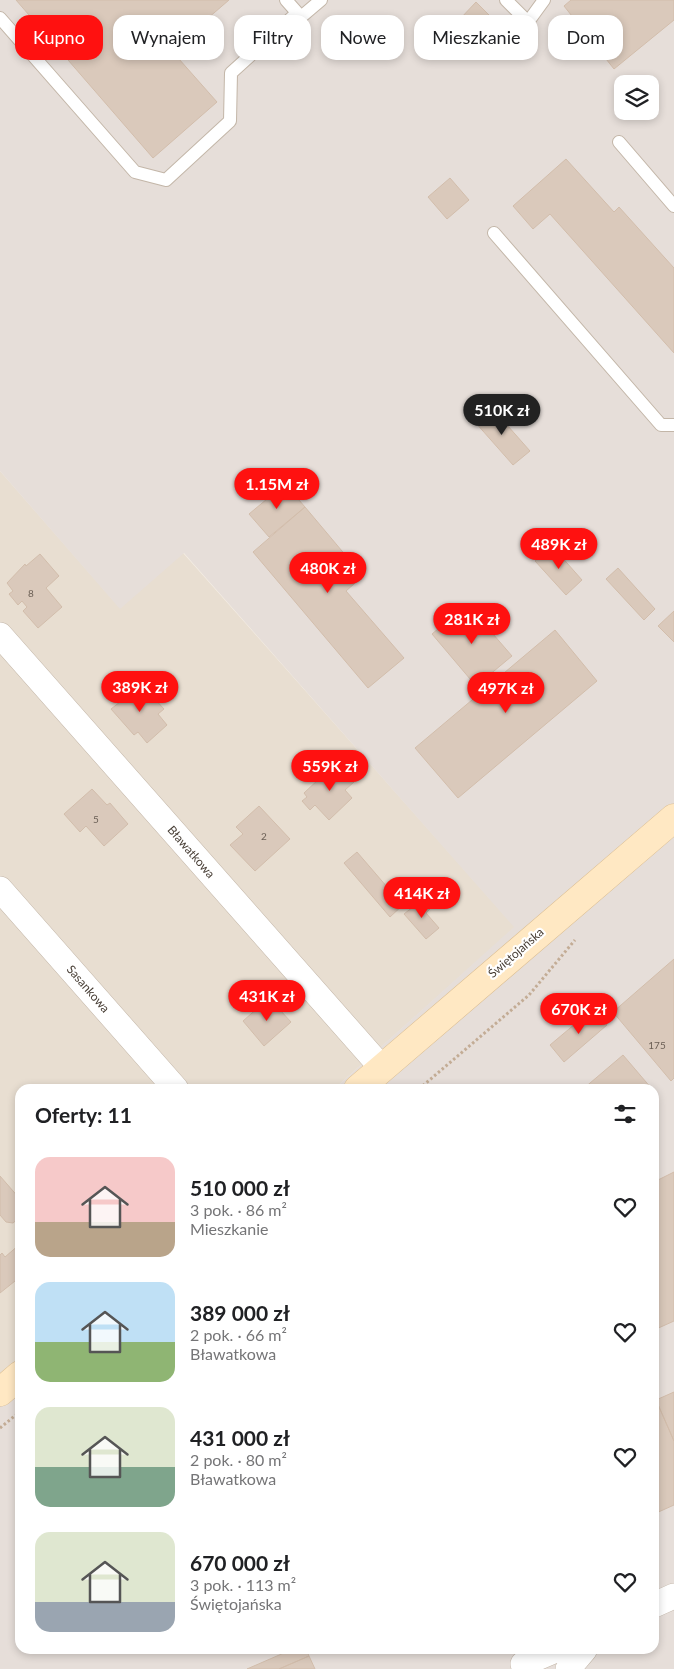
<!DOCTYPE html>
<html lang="pl">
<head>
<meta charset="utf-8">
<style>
  body { margin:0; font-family:Lato,sans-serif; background:#f6f6f6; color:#202124; height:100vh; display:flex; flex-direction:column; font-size:19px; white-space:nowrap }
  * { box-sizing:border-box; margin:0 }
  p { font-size:16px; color:#757577 }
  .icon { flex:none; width:28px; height:28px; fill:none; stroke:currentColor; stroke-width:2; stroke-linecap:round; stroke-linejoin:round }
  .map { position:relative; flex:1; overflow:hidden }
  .details { position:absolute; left:15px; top:1084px; width:644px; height:570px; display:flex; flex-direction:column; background:#fff; border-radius:15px; box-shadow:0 2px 8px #0003 }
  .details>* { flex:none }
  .hud { position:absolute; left:15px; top:15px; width:645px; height:45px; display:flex; gap:10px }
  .tools { position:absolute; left:614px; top:75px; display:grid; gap:10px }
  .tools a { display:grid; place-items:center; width:45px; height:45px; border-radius:10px; background:#fff; box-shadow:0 2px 8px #0003; font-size:25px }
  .price { position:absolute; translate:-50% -42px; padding:0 11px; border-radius:18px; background:#ff1110; color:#fff; font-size:16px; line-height:32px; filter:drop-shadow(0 1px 2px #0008) }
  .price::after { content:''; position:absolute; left:50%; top:30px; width:15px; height:11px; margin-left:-8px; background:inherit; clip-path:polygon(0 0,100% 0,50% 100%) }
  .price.current { background:#222; color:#fff }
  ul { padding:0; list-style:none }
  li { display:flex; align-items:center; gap:15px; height:125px; padding:0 20px }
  li span { display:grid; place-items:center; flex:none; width:140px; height:100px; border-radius:15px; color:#555 }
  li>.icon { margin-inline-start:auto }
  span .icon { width:60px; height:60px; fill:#fffc; stroke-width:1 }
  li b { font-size:21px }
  h2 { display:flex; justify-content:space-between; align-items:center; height:60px; padding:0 20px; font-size:21px }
  .chip { padding:0 18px; border-radius:15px; background:#fff; box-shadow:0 2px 8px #0003; font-size:18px; line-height:45px }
  .chip.current { background:#ff1110; color:#fff }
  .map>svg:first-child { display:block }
  .residential { fill:#e8ded1 }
  .industrial { fill:#e6ded9; fill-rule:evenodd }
  .building { fill:#dac9bb; stroke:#d2bdab }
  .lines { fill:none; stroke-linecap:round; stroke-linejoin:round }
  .lane-casing { stroke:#c3b6a8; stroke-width:14 }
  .street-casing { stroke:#c3b6a8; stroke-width:26 }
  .secondary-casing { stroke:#dbbd90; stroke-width:29 }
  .path { stroke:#c3ac95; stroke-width:3; stroke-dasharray:2.5 2.5; stroke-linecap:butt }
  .lane { stroke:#fff; stroke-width:12 }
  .street { stroke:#fff; stroke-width:25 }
  .secondary { stroke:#ffe8c3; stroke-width:28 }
  .labels { text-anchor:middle; stroke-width:4.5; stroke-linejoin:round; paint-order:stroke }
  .number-label { font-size:10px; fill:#6b5f55 }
  .street-label { font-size:12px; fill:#463c33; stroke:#fff }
</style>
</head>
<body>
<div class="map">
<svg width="674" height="1669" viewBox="0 0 674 1669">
  <rect width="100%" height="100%" fill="#f4ede4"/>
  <path class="residential" d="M0 471 120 608 183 553 515 927 334 1089H20V1371L0 1389Z"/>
  <path class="industrial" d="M0 0H674V1669H0V1389L20 1371V1649H654V1089H334L514 927 184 553 120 609 0 471ZM622 84H650V111H622Z"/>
  <path class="building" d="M16 0H229L171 50 217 102 153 158Z
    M571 0H674V20L614 69 564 6Z
    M476 2 497 23 482 39 460 19Z
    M566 159 614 212 619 207 674 268V353L550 214 533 229 513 206Z
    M450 178 469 200 447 219 428 197Z
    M492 408 530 451 513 465 475 422Z
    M285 484 305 507 269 537 249 514Z
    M305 507 363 576 346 591 404 658 368 688 253 552Z
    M552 546 582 580 566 595 535 561Z
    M40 554 59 576 46 588 62 607 38 628 23 611 27 607 22 601 18 605 9 594 13 591 7 583 25 564 26 566Z
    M618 568 655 609 644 620 606 579Z
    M467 604 512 656 476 686 432 634Z
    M674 611V642L658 626Z
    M555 630 597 681 458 798 415 748Z
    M140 683 164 709 158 714 167 725 147 743 138 732 134 735 111 709 120 702 119 697 128 689 132 690Z
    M336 763 354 782 345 790 352 798 329 820 315 805 310 810 302 801 307 797 304 793Z
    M92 789 107 805 110 803 128 824 104 846 86 826 80 832 64 814Z
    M259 806 290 839 255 871 230 845 243 834 236 827Z
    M357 852 394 895 397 893 405 903 390 917 344 863Z
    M423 899 431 908 426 913 439 928 426 939 404 914Z
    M674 959V1078L671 1081 613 1012Z
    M269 998 291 1022 264 1046 243 1021Z
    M594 1008 607 1025 564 1062 550 1045Z
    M623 1055 652 1089H583Z
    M674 1172V1321L654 1330V1182Z
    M0 1176 20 1199V1217L13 1223 6 1222 0 1215Z
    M20 1244V1277L0 1293V1255L2 1253 5 1257Z
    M674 1392V1441L656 1400Z
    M656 1400 674 1441V1505L654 1514V1401Z
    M293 1649H306L309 1656 279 1669H247Z
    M309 1656 315 1669H279Z"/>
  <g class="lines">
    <defs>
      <path id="lane" d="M286 0 301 17 321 0
        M506 0 528 22 544 0
        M0 18 135 172 166 180 230 121 231 73 297 13
        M619 142 674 206
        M494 233 661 425H674"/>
      <path id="street" d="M0 635 382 1068
        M0 889 176 1089
        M654 1605 674 1596
        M525 1669 523 1664 558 1649
        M568 1669 585 1649"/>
      <path id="secondary" d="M358 1089 674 818
        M0 1392 20 1375"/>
    </defs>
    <use href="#lane" class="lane-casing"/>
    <use href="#street" class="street-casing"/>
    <use href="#secondary" class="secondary-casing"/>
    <path class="path" d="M419 1089 529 995 575 940
      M0 1428 17 1414"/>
    <use href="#lane" class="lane"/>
    <use href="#street" class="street"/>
    <use href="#secondary" class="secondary"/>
  </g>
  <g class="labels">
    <g class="number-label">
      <text x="31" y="597">8</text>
      <text x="96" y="823">5</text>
      <text x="264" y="840">2</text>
      <text x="657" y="1049">175</text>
    </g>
    <g class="street-label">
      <text transform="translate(191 852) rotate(49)" y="4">Bławatkowa</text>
      <text transform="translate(516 953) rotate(-41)" y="4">Świętojańska</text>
      <text transform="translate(88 989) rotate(49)" y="4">Sasankowa</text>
    </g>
  </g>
</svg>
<div class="tools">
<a><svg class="icon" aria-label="layers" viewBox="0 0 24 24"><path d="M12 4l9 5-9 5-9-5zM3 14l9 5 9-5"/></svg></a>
</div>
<b class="price current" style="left:502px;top:436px">510K zł</b>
<b class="price" style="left:277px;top:510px">1.15M zł</b>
<b class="price" style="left:559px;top:570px">489K zł</b>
<b class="price" style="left:328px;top:594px">480K zł</b>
<b class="price" style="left:472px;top:645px">281K zł</b>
<b class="price" style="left:140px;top:713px">389K zł</b>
<b class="price" style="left:506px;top:714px">497K zł</b>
<b class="price" style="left:330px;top:792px">559K zł</b>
<b class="price" style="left:422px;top:919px">414K zł</b>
<b class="price" style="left:267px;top:1022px">431K zł</b>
<b class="price" style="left:579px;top:1035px">670K zł</b>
<div class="hud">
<a class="chip current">Kupno</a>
<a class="chip">Wynajem</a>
<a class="chip">Filtry</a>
<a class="chip">Nowe</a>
<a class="chip">Mieszkanie</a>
<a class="chip">Dom</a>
</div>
<section class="details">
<h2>Oferty: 11<svg class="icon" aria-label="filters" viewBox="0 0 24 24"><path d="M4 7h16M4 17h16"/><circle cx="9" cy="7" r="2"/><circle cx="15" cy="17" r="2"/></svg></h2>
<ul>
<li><span style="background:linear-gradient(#f6c9c9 65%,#b9a48a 0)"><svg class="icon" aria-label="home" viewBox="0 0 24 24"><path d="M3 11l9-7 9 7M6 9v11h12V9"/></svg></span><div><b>510 000 zł</b><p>3 pok. · 86 m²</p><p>Mieszkanie</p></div><svg class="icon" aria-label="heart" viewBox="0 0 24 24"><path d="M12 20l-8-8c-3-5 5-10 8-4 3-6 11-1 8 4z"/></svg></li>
<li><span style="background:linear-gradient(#bfe0f5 60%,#8fb573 0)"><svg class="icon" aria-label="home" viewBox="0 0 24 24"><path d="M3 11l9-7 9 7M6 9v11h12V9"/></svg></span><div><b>389 000 zł</b><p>2 pok. · 66 m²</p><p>Bławatkowa</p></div><svg class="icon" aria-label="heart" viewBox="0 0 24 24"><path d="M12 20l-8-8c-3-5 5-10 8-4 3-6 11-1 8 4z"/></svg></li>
<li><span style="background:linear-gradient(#dfe7d0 60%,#7fa58c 0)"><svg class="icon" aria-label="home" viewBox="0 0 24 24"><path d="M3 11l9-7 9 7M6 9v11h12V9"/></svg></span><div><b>431 000 zł</b><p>2 pok. · 80 m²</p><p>Bławatkowa</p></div><svg class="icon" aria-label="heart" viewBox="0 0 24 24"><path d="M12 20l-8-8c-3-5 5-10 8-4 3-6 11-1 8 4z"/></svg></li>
<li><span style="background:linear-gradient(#dfe7d0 70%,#9aa5b1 0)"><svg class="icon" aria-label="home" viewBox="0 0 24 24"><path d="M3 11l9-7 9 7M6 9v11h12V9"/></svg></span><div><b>670 000 zł</b><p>3 pok. · 113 m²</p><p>Świętojańska</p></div><svg class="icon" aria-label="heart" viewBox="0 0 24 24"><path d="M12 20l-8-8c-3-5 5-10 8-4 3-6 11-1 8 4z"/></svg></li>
</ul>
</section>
</div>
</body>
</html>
